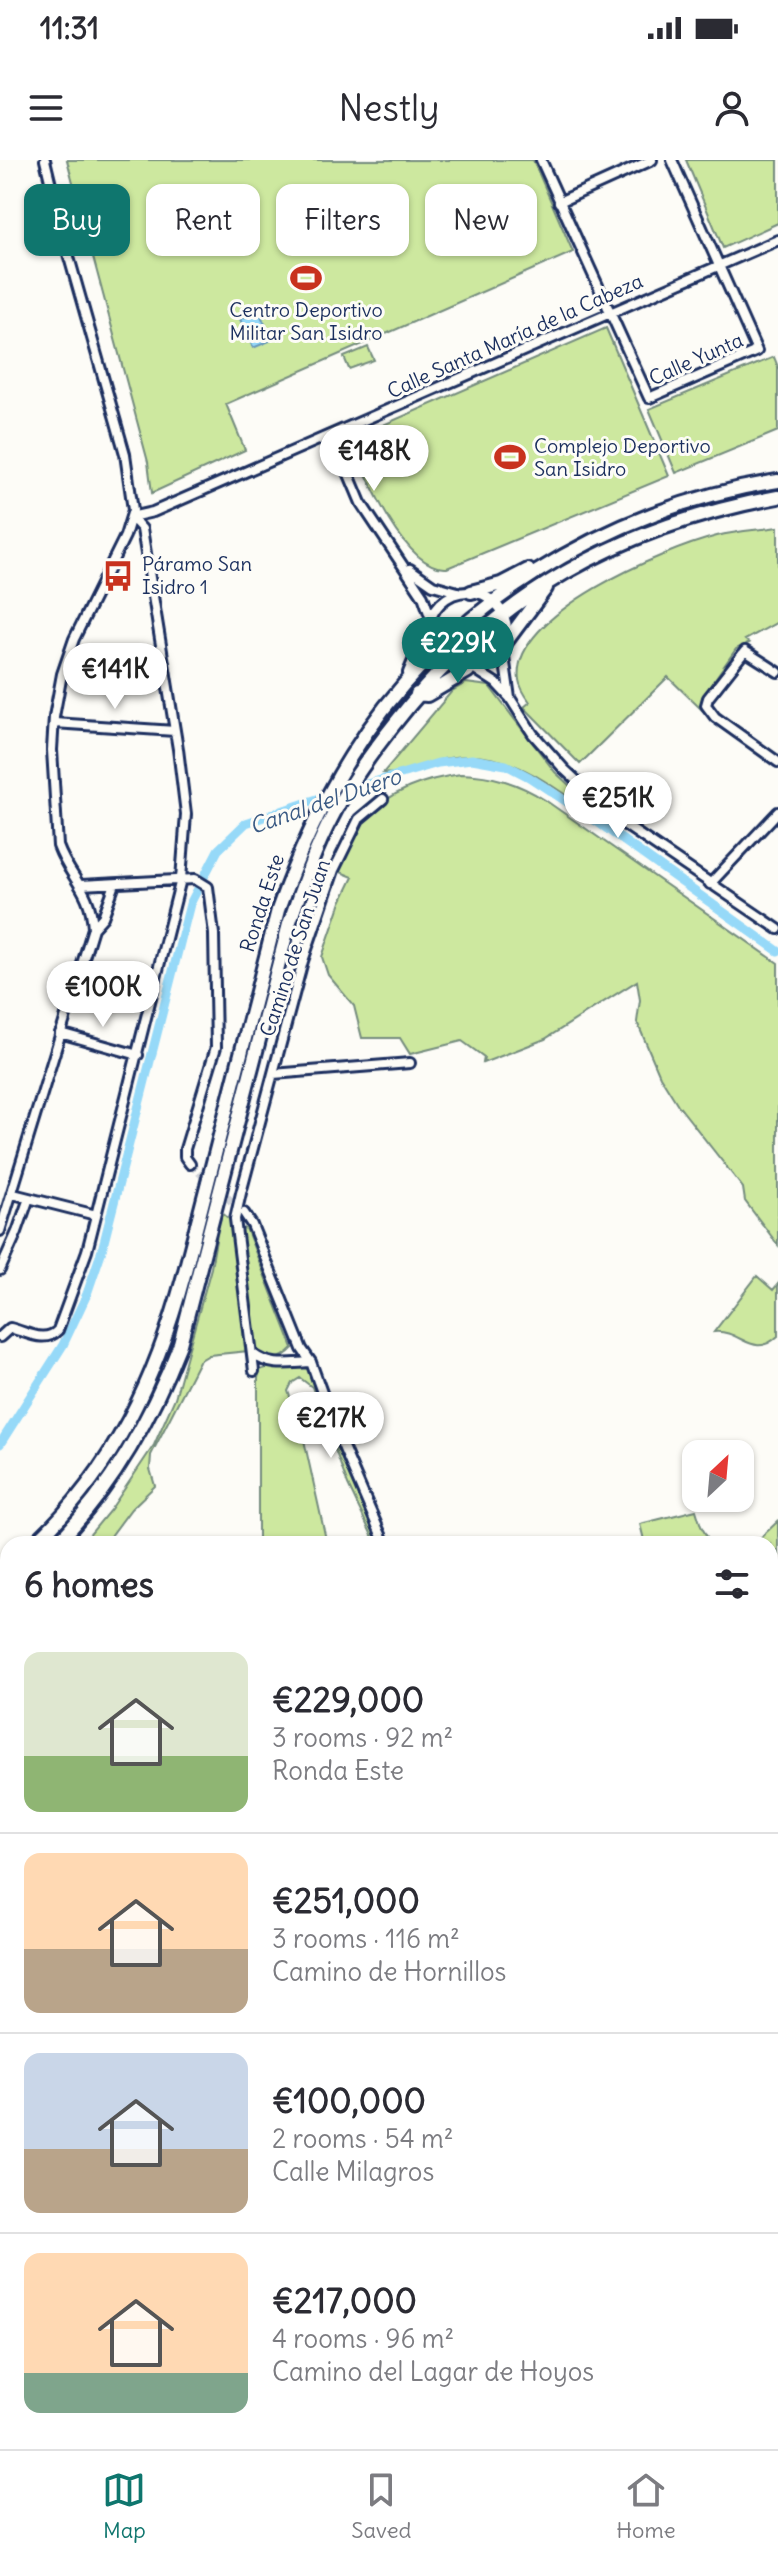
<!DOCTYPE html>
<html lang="en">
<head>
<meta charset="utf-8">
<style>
  body { margin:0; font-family:Delius,sans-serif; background:#f7f7f7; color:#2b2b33; height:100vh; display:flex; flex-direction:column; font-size:30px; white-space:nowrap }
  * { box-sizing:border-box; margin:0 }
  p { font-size:26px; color:#7c7c81 }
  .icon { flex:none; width:44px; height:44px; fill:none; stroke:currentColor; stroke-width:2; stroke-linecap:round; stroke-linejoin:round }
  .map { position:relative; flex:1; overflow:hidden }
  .drawer { position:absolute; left:0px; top:1376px; width:778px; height:914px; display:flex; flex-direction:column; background:#fff; border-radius:24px 24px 0 0; box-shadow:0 2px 6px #0004 }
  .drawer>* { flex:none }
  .banner { position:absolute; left:24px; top:24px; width:730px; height:72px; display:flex; gap:16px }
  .needle { width:52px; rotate:26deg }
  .buttons { position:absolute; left:682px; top:1280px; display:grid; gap:16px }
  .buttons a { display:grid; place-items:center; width:72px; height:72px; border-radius:16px; background:#fff; box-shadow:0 2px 6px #0004; font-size:40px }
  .price { position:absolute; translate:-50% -68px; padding:0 18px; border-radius:28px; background:#fff; color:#222; font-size:26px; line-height:52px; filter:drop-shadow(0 2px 4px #0008) }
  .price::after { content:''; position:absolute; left:50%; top:48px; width:24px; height:18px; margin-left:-12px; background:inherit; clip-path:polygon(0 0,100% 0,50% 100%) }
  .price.active { background:#0f766e; color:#fff }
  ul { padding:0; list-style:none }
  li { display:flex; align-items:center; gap:24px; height:200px; padding:0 24px }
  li+li { border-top:2px solid #e1e1e2 }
  li span { display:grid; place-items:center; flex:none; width:224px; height:160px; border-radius:16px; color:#555 }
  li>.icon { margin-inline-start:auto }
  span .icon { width:96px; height:96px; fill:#fffc; stroke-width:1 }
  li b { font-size:34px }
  h2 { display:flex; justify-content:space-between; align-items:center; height:96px; padding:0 24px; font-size:34px }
  .tag { padding:0 28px; border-radius:16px; background:#fff; box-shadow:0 2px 6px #0004; font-size:28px; line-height:72px }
  .tag.active { background:#0f766e; color:#fff }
  .status { display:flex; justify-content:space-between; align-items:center; height:56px; padding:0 40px; background:#fff; direction:ltr }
  .status svg { height:22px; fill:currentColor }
  header { display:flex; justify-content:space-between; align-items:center; height:104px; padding:0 24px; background:#fff; font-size:36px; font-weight:600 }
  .dock { display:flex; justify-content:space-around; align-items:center; height:112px; border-top:2px solid #e1e1e2; background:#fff; font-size:22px; color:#7c7c81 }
  .dock a { display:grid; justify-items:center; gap:4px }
  .dock .active { color:#0f766e }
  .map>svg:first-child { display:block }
  .green { fill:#cde89f; stroke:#748c7e; stroke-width:2 }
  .water { fill:#96d9f8; stroke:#6595ba; stroke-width:2 }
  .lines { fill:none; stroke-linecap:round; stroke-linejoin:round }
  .canal { stroke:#96d9f8; stroke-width:9 }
  .minor-tunnel { stroke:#d0d3d8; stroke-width:8; stroke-dasharray:8 4; stroke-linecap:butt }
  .minor-casing { stroke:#1b2f5e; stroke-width:14 }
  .highway-casing { stroke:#1b2f5e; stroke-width:18 }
  .minor { stroke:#fdfcf7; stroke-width:8 }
  .highway { stroke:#fdfcf7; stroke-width:12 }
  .labels { text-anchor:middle; stroke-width:6; stroke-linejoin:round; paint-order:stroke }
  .poi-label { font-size:20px; fill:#1b2f5e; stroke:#fdfcf7; text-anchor:start }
  .street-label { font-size:20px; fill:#1b2f5e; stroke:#fdfcf7 }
  .water-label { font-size:22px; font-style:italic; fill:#3a5a84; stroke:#fdfcf7 }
</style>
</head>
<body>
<div class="status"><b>11:31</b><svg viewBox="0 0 49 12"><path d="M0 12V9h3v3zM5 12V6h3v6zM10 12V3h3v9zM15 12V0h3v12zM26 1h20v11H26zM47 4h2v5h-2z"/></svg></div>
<header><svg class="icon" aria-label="menu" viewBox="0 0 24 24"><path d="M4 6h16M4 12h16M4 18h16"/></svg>Nestly<svg class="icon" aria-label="person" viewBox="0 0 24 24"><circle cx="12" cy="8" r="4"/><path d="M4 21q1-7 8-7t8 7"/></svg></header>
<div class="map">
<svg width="778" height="2289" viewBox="0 0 778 2289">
  <rect width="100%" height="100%" fill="#fdfcf7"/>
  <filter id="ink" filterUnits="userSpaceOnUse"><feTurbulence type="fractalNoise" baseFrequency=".0125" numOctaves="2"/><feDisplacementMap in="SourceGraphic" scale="16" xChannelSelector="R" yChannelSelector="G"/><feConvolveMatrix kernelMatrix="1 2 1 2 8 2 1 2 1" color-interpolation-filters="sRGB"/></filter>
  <g filter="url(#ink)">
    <path class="green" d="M67 0H533L573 92 226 244 245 290 152 333 148 302Z
      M686 0H778V63L723 88Z
      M606 168 669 316 447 408C404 411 365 313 351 279Z
      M368 187 374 200 349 209 344 197Z
      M774 197 778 207V271L676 313 649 249Z
      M778 367V462L745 480 749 483 736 489 712 523 701 542 703 551 668 517 580 604 524 547 530 542C525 535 520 528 519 520 509 454 666 389 717 376 736 371 758 370 778 367Z
      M466 523 489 526 555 612 596 650 594 654C545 622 505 585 443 599 424 604 403 616 383 613L452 531Z
      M461 614C493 615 518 623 545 640L778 803V1085L745 1041 743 1028 678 945 660 916 637 862 640 840 637 821 545 879 483 903 484 897 462 881 410 894 400 878H362L354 846 328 815 322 797 341 742 353 717 338 711C346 695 353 673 365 659 390 630 425 619 461 614Z
      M221 1052 234 1063 248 1191 209 1195 199 1201 151 1295 150 1309 155 1326 131 1349 105 1384H82L111 1349 154 1285 175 1238 211 1108Z
      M246 1068 293 1188C283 1199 265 1206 257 1190L239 1070Z
      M757 1116 773 1130 778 1124V1176C753 1200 740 1169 714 1172Z
      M266 1208H307L309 1211 345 1303 381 1384H376L348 1325 312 1227 300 1218 292 1223 288 1231 302 1271 327 1384H258V1218L260 1210Z
      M696 1350 701 1366 711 1384H645L640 1364Z
      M778 1361V1662L770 1659V1384H754Z
      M352 2282H723L726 2289H352Z"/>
    <path class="water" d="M259 151 272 180 253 188 240 159Z"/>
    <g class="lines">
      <path class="canal" d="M347 630 438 603 472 599 506 605 529 617 599 663 778 791
        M0 1284 63 1185 87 1134 102 1090 190 744 218 690 246 663 329 635"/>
      <path class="minor-tunnel" d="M190 1004 240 1049"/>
      <defs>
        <path id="minor" d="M541 0 649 238 757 191 672 0
          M559 42 652 0
          M332 274 361 343 423 436 431 459
          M131 357 153 352 778 80
          M410 409 433 425 458 432
          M429 471a39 39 0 1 1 78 0a39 39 0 1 1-78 0Z
          M503 489 510 538 533 574 564 609 622 663 778 769
          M476 510 496 523 509 537
          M778 512 745 491 708 538 706 545 715 557 778 602
          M54 563 175 571
          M710 724 778 652
          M81 725 195 719 208 727 214 774 216 887 185 989V997L190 1004
          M93 768 103 757 115 724
          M60 873 138 895
          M273 914 410 903
          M13 1034 96 1055
          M244 1053 252 1065 302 1189 311 1202 334 1266 385 1384
          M0 1071 93 768C91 729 70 719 58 686L52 590 54 557 62 514 74 479 125 376 133 350 125 294 65 83 45 0
          M0 1110 17 1072 29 1038
          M0 1177 10 1168C27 1172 45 1184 58 1170L87 1091 181 719 186 654 178 589 142 369 131 357
          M253 1194C271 1208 290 1203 311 1202
          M254 1211 235 1059 241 1033 303 801 334 710 359 659 383 639
          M731 2282 734 2289"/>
        <path id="highway" d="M471 432 501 424 528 410
          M505 483 546 428
          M410 513 429 468
          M417 534 427 535 468 511
          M34 1384C114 1310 156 1218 184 1115L278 750C297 696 320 646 351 596 442 449 608 347 778 321
          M56 1384C113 1328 151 1258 180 1184L289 764C302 727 314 691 332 657 349 623 372 592 396 562 496 434 619 367 778 337
          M0 1413 8 1407
          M0 1433 8 1427"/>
      </defs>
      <use href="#minor" class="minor-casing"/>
      <use href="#highway" class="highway-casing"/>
      <use href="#minor" class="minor"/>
      <use href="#highway" class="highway"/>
    </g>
  </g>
  <defs>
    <symbol id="stadium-bare" viewBox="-9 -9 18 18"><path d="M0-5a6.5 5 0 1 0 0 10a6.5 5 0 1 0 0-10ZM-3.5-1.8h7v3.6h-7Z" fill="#c8321e" stroke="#fdfcf7" stroke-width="2.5" paint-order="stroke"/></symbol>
    <symbol id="bus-bare" viewBox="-9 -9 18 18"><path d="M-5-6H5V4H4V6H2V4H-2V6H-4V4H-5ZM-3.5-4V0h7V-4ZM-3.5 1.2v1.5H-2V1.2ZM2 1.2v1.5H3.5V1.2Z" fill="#c8321e" stroke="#fdfcf7" stroke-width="2.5" paint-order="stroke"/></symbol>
  </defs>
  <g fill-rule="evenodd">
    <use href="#stadium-bare" x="284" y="96" width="44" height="44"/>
    <use href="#stadium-bare" x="488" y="275" width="44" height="44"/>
    <use href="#bus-bare" x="96" y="394" width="44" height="44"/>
  </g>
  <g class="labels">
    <g class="poi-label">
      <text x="306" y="157" text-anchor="middle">Centro Deportivo<tspan x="306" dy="23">Militar San Isidro</tspan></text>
      <text x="534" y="293">Complejo Deportivo<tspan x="534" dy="23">San Isidro</tspan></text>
      <text x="142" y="411">Páramo San<tspan x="142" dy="23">Isidro 1</tspan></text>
    </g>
    <g class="street-label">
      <text transform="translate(515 176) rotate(-24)" y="7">Calle Santa María de la Cabeza</text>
      <text transform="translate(696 199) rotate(-24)" y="7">Calle Yunta</text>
      <text transform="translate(262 743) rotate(-72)" y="7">Ronda Este</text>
      <text transform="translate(295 788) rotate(-72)" y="7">Camino de San Juan</text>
    </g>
    <g class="water-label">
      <text transform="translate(325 641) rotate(-19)" y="8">Canal del Duero</text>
    </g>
  </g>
</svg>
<div class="buttons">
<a><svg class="needle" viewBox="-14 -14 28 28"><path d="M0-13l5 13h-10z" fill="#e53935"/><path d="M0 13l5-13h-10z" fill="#7c7c81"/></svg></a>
</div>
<b class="price" style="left:374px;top:333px">€148K</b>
<b class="price active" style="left:458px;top:525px">€229K</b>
<b class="price" style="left:115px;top:551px">€141K</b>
<b class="price" style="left:618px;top:680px">€251K</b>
<b class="price" style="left:103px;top:869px">€100K</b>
<b class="price" style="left:331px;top:1300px">€217K</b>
<div class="banner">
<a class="tag active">Buy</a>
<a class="tag">Rent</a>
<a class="tag">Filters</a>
<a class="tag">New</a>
</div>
<section class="drawer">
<h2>6 homes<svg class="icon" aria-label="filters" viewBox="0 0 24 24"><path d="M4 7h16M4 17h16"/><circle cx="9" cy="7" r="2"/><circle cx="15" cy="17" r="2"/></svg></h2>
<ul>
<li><span style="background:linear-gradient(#dfe7d0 65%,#8fb573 0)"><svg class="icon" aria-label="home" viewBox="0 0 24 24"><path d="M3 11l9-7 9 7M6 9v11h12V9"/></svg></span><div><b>€229,000</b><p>3 rooms · 92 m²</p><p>Ronda Este</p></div></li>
<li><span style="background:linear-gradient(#ffd9b3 60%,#b9a48a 0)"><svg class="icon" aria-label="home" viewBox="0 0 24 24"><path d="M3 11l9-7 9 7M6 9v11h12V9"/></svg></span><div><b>€251,000</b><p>3 rooms · 116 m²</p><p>Camino de Hornillos</p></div></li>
<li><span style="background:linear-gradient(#c9d6e8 60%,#b9a48a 0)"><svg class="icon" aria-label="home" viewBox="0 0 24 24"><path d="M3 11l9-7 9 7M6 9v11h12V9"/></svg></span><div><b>€100,000</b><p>2 rooms · 54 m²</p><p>Calle Milagros</p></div></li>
<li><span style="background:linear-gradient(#ffd9b3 75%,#7fa58c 0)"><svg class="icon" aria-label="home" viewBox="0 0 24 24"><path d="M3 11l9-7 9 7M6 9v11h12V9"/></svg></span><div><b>€217,000</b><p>4 rooms · 96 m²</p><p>Camino del Lagar de Hoyos</p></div></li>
</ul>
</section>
</div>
<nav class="dock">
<a class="active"><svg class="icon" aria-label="map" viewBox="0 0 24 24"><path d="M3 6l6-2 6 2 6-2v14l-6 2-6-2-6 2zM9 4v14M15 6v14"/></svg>Map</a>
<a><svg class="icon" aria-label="saved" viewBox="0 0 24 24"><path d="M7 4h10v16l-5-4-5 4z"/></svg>Saved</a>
<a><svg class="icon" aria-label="home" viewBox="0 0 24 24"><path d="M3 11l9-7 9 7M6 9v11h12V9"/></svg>Home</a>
</nav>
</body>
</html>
